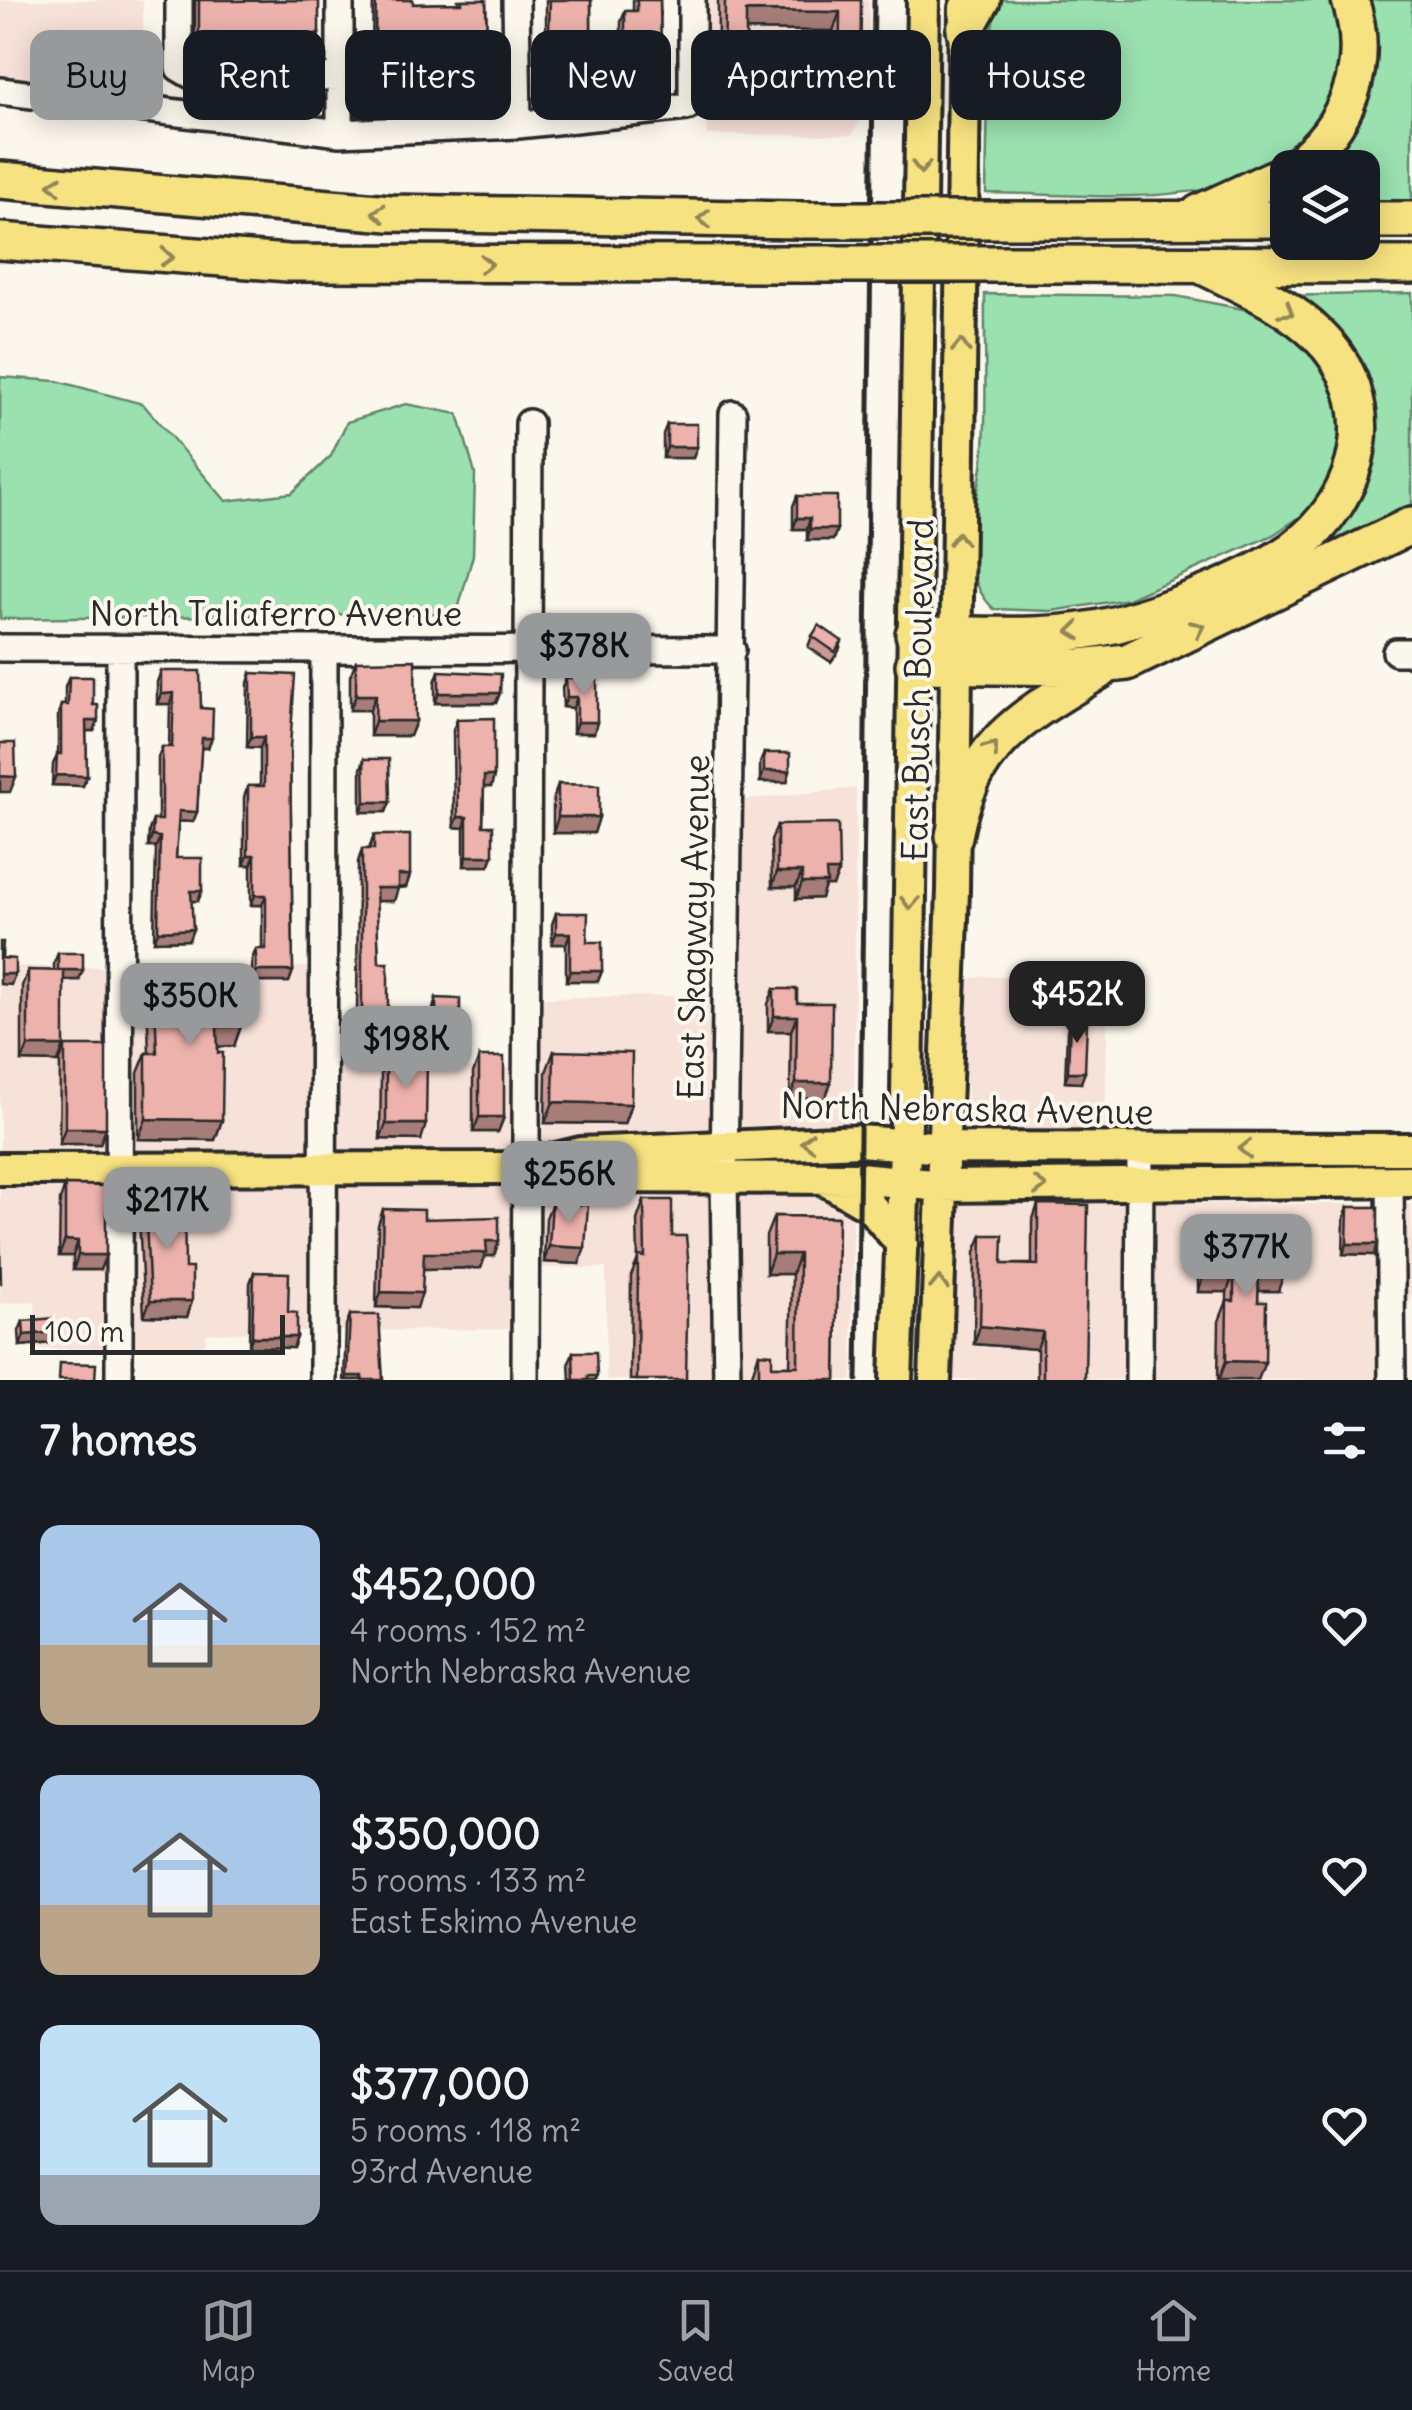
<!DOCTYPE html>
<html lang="en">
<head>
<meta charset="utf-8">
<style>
  body { margin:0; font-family:Delius,sans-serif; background:#242831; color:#f1f3f6; height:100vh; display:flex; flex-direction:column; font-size:38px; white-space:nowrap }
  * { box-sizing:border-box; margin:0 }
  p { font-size:32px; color:#9ea1a6 }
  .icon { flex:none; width:55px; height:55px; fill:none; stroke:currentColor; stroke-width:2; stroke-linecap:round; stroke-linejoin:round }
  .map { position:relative; height:1380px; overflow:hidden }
  .sheet { display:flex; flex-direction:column; background:#171b24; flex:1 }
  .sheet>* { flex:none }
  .top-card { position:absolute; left:30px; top:30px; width:1352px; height:90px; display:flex; gap:20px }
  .tools { position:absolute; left:1270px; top:150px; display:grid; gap:20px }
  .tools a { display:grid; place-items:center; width:110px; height:110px; border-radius:20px; background:#171b24; box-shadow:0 5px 25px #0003; font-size:50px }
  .scale { position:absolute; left:30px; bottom:25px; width:255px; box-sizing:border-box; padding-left:10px; border:5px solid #2b2b2b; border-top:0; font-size:28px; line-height:35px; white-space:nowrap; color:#2b2b2b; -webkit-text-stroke:8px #fbf7ec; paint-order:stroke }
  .price { position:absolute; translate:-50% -85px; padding:0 22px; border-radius:20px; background:#98999b; color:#111; font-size:32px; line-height:65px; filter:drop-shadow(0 2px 5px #0008) }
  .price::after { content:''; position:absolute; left:50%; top:60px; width:30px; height:22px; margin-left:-15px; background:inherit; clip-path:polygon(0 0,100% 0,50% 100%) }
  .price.current { background:#222; color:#fff }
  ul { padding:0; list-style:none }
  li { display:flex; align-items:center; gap:30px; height:250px; padding:0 40px }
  li span { display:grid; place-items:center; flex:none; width:280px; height:200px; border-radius:20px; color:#555 }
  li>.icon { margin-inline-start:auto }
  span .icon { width:120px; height:120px; fill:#fffc; stroke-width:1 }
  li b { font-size:42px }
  h2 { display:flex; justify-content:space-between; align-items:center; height:120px; padding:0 40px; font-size:42px }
  .chip { padding:0 35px; border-radius:20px; background:#171b24; box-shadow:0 5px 25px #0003; font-size:35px; line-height:90px }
  .chip.current { background:#98999b; color:#111 }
  .tabs { display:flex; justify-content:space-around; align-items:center; height:140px; border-top:2px solid #363941; background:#171b24; font-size:28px; color:#9ea1a6 }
  .tabs a { display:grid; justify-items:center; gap:5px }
  .tabs .current { color:#98999b }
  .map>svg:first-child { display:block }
  .built { fill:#f7e2d9 }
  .green { fill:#9ae1af; stroke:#62866d; stroke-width:2.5 }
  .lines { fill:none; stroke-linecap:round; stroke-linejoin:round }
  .minor-casing { stroke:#2b2b2b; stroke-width:32 }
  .major-casing { stroke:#2b2b2b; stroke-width:38 }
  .highway-casing { stroke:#2b2b2b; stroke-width:42 }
  .minor { stroke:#fbf7ec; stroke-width:25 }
  .major { stroke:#f7e281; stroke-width:30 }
  .highway { stroke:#f7e281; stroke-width:35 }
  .rail { stroke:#2b2b2b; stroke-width:5 }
  .highway-bridge-casing { stroke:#2b2b2b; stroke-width:42; stroke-linecap:butt }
  .highway-bridge { stroke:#f7e281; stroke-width:35 }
  .wall { fill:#cc9994; stroke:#2b2b2b; stroke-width:2.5 }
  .shaded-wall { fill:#a67d78; stroke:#2b2b2b; stroke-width:2.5 }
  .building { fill:#edb2ac; stroke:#2b2b2b; stroke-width:2.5 }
  .oneway { stroke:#918656 }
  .labels { text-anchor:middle; stroke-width:8; stroke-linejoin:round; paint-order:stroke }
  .street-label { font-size:35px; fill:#2b2b2b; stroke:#fbf7ec }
</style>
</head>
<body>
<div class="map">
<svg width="1412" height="1380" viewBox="0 0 1412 1380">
  <rect width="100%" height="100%" fill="#fbf7ec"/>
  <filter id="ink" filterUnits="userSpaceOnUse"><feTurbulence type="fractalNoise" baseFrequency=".01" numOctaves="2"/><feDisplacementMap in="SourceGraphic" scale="20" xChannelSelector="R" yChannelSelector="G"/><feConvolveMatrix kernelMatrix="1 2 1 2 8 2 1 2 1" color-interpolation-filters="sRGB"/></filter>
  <g filter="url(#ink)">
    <path class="built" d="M0 0H143V102L0 82Z
      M707 0H869V104L852 135H707Z
      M856 788 854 1132 736 1136 740 800Z
      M721 802 716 1136 534 1156 535 998 713 995 715 803Z
      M0 966 108 967 107 1161 0 1160Z
      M128 967H312L311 1161H127Z
      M984 976 1108 981 1105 1138 985 1137 967 1111 964 1002 966 979Z
      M331 1067 515 1068 514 1159 331 1161Z
      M514 1177 515 1329 332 1331 331 1179Z
      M0 1178H107L109 1348 36 1349 35 1301 0 1304Z
      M127 1178 311 1179 312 1332 207 1333 204 1347H128Z
      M534 1178 714 1187 718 1380H606V1268H534Z
      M818 1186 853 1205 852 1380H737L734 1187Z
      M952 1202 1130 1203 1129 1380H948Z
      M1149 1203 1380 1204 1382 1380H1149Z
      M1400 1204 1412 1205V1288L1409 1306 1401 1308Z"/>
    <path class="green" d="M997 0H1334C1337 14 1343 31 1344 45 1344 57 1338 71 1336 83 1304 226 1096 193 986 193L989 45Z
      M1356 0H1412V203H1363L1362 168H1309L1316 161Z
      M1412 293V519L1311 554 1367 443 1282 296Z
      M985 294 1176 296 1248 310 1278 322 1303 338 1332 375 1348 439 1321 503 1273 535 1128 599 1052 611 994 609C953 571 978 505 983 459 988 406 984 348 985 294Z
      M0 377 57 381 143 404 226 501 292 493 331 456 347 422 406 404 458 414 475 474 473 555 457 613 0 619Z"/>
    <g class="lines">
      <defs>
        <path id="minor" d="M179 0V68L191 75 340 77
          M340 0V133
          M516 0 518 125
          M0 91 340 133 518 125 687 107 692 102V0
          M0 648 732 650
          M1396 652H1412
          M1390 1181 1392 1380
          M119 1380 120 649
          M323 1380 324 649
          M525 1380 529 423
          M727 1380 724 1178 733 414
          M1139 1380 1140 1150"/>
        <path id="major" d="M536 1164 581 1153 860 1141 944 1148 1412 1149
          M0 1169 524 1168 584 1177 859 1178 942 1186 1412 1181
          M826 1180 869 1205 902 1244
          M896 1380 907 1096 923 0
          M935 1380 953 890 965 8"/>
        <path id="highway" d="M965 30 982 0
          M1294 168C1348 127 1372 65 1350 0
          M0 180 390 213 801 220
          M1199 213 1288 172
          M1046 220 1288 219
          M1362 220H1412
          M0 241 288 263 802 264
          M1045 264 1412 265
          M914 634C981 634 1052 641 1118 624 1169 610 1249 580 1292 550 1364 498 1385 400 1318 335 1286 303 1241 285 1201 265
          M914 665 1081 667 1127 662 1412 525
          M954 836C972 741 1026 715 1102 669"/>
      </defs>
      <use href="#minor" class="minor-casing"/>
      <use href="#major" class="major-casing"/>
      <use href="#highway" class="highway-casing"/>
      <use href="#minor" class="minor"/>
      <use href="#major" class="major"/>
      <use href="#highway" class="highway"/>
      <path class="rail" d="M857 1380 874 0"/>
      <defs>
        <path id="highway-bridge" d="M801 220H1046
          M802 264H1045"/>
      </defs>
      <use href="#highway-bridge" class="highway-bridge-casing"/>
      <use href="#highway-bridge" class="highway-bridge"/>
    </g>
    <path class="wall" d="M195 0H234V1L311 0 319 34 315 45H195Z
      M373 0H413V4L458 3V0H486L487 51 483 61 458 62V43L372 44Z
      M546 0H591V40L621 36V22L625 11H633V0H660L661 65 657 75H621L618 84 549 94 546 69 550 58 558 57 556 42H546Z
      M718 0H861L853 117 832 116 833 31 746 30V100L739 119H717Z
      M361 93 390 104 387 115 357 116V103Z
      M667 424 697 447 693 458H663V434Z
      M797 496 837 529 833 540H807V529H793V506Z
      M812 636 842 641 839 651 831 662 808 647Z
      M356 661 416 721 410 736H370V710H350V676Z
      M161 671 201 708 208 748H201L197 812 193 822 178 821 176 858 202 891 198 901H192L189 940 154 941 156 847H148L149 830 153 820H158V757L162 747H169L170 704H157V682Z
      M439 671 500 693 496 703H435V682Z
      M251 673 290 747 293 971 289 982H252V959L256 949H262V905H251V865H244V797L248 786H260V748L247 747 248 683Z
      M69 677 93 705 98 721 94 731H86L87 776 83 786 52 785 53 764 58 754V715L61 705H65V687Z
      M566 678 597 722 594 733H573V708L563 707 562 688Z
      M457 719 494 776 491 787H484L483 826 493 856 489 866H464V828L454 827 453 730Z
      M764 753 790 771 787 782H760V763Z
      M364 759 390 802 386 812H361V769Z
      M558 784 599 817 594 833H553V800Z
      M777 825 839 871 833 886H825L821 898 796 899V887H772L771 840Z
      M374 835 410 875 406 887 398 888 394 901H376L379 963 388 1038 383 1051 344 1049 345 1025 349 1013H357L358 862 362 849H369Z
      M556 913 587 942 602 971 598 981H566V944H552V924Z
      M58 953 79 980H64L58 1062 22 1061V986L28 970 54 971V963Z
      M154 980 241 1026 234 1046 218 1047 222 1120 215 1140 138 1139V1073L146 1053H149L147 1000Z
      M774 989 797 1003 825 1099 790 1098 791 1031H768V1004Z
      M436 998 460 1046 456 1057H433V1009Z
      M1070 1020 1081 1083 1065 1082 1067 1031Z
      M65 1046 100 1144H59L60 1061Z
      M554 1051 631 1104 624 1124 545 1123 546 1072Z
      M479 1057 504 1117 498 1132H473V1073Z
      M386 1058 421 1140 380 1139 381 1073Z
      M65 1185 100 1270H73V1256H59L60 1200Z
      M644 1200 672 1236 686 1380H630L631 1276 638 1259 637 1220Z
      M145 1202 185 1268 192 1301 187 1317 144 1316 139 1217Z
      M552 1203 579 1264 544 1262 546 1218Z
      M1038 1204 1085 1380H1037V1349L974 1344 975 1252 982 1235 1002 1264H1032V1222Z
      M1348 1207 1378 1244 1374 1255 1343 1254 1344 1218Z
      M383 1209 424 1219 494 1256H485L481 1268 423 1269 417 1308 376 1307 378 1225Z
      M774 1216 838 1217 836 1380H752V1374L759 1353 772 1366H790L792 1274H766V1236Z
      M1206 1249 1278 1291H1258V1380H1218L1219 1321 1227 1301V1292H1198V1269Z
      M254 1272 288 1312 297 1337 293 1348 249 1347 250 1283Z
      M350 1315 383 1380H344L346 1325Z
      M23 1321 52 1343 20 1346 19 1331Z
      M573 1352 597 1376 595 1380H570L569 1363Z"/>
    <path class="shaded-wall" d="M746 11 840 12 833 31 739 30Z
      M549 31H560L556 42H546Z
      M462 33 458 43 372 44 375 34Z
      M199 34H319L315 45H195Z
      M462 51H487L483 61 458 62Z
      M620 65H661L657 75H621L618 84 549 94 553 83Z
      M839 97 860 98 853 117 832 116Z
      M724 100H746L739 119H717Z
      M390 104 387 115 357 116 361 106Z
      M667 447H697L693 458H663Z
      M797 518H810L807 529H793Z
      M810 529H837L833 540H807Z
      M174 693 170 704H157L161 694Z
      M439 693H500L496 703H435Z
      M356 695H376L370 710H350Z
      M567 697H577L573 708 563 707Z
      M86 721H98L94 731H82Z
      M375 721H416L410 736H370Z
      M577 722H597L594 733H573Z
      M251 737H264L260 748 247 747Z
      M202 738H212L208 748H198Z
      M764 771H790L787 782H760Z
      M56 775 87 776 83 786 52 785Z
      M0 776 16 777 10 792H0Z
      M484 776H494L491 787H480Z
      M365 802H390L386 812H361Z
      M179 811 197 812 193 822 175 821Z
      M458 817H467L464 828 454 827Z
      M558 817H599L594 833H553Z
      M152 836 160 837 156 847H148Z
      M248 855H255L251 865H244Z
      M467 856H493L489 866H464Z
      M826 871H839L833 886H825L821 898 796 899 802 883Z
      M777 872H802L796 887H772Z
      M398 875H410L406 887 394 888Z
      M376 888H398L394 901H371Z
      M191 891H202L198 901H188Z
      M255 895H266L262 905H251Z
      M193 929 189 940 154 941 158 931Z
      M556 933H570L566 944H552Z
      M58 970H83L79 980H54Z
      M256 971H293L289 982H252Z
      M570 971H602L598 981H566Z
      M0 974H15L11 985 0 984Z
      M774 1016H797L791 1031H768Z
      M241 1026 234 1046 209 1047 217 1027Z
      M348 1036 388 1038 383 1051 344 1049Z
      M28 1046H64L58 1062 22 1061Z
      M436 1046H460L456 1057H433Z
      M1068 1072H1085L1081 1083 1065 1082Z
      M796 1083H831L825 1099 790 1098Z
      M553 1102 631 1104 624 1124 545 1123Z
      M479 1117H504L498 1132H473Z
      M146 1119 222 1120 215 1140 138 1139Z
      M386 1124H426L421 1140 380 1139Z
      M65 1128H106L100 1144H59Z
      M65 1240 78 1241 73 1256H59Z
      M486 1241H499L494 1256H485L481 1268 418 1269 424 1253Z
      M1347 1244H1378L1374 1255 1343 1254Z
      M549 1246 585 1248 579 1264 544 1262Z
      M773 1254H799L792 1274H766Z
      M78 1255H106L100 1270H73Z
      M1259 1270 1285 1271 1278 1291H1251Z
      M1205 1271 1234 1272 1227 1292H1198Z
      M381 1292 422 1293 417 1308 376 1307Z
      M150 1301H192L187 1317 144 1316Z
      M980 1326 1043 1332 1037 1349 974 1344Z
      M55 1332 52 1343 20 1346 24 1335Z
      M252 1337H297L293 1348 249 1347Z
      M1226 1361 1265 1362 1258 1380H1219Z
      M347 1376H362L361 1380H346Z"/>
    <path class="building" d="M199 0H234V1L311 0V1H319V34H199Z
      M376 0H413V4L462 3V0H486L487 51H462V33L375 34Z
      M550 0H591V40L625 35V11H637V0H660L661 65H620L621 74 553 83 550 58 563 56 560 31H549Z
      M725 0H861L860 98 839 97 840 12 746 11V100H724Z
      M361 93H390V104L361 106Z
      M667 424H697V447H667Z
      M797 496H837V529H810V518H797Z
      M819 625 842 641 835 652 812 636Z
      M415 660 416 721H375L376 695H356V661Z
      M161 671H200L201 708 213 709 212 738H202L197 812 179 811 176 858H202V891H191L193 929 158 931 160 837 152 836 153 820H162V747H172L174 693 161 694Z
      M439 671 501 674 500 693H439Z
      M251 673 295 675 290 747 293 971H256V949H266V895H255V855H248V786H264V737H251Z
      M69 677H93V705H98V721H86L87 776 56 775 57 754H61V705H68Z
      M566 678H597V722H577V697H567Z
      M494 718V776H484L483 826H493V856H467V817H458L457 719Z
      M0 743H15L16 777 0 776Z
      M764 753H790V771H764Z
      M364 759H389L390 802H365Z
      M558 784 599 785V817H558Z
      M838 824 839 871H826L827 883H802V872H777V825Z
      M374 835H410V875H398V888H376L379 963H388V1038L348 1036 349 1013H362V849H374Z
      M556 913H588L587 942H602V971H570V933H556Z
      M0 942H3L2 958 15 959V974H0Z
      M58 953H83V970H58Z
      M28 970 64 971V1046H28Z
      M239 977 241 1026 217 1027 218 1053H223L222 1120 146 1119V1053H157L154 980Z
      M774 989H797V1003H832L831 1083H796L797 1016H774Z
      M436 998 460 999V1046H436Z
      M1070 1020 1087 1021 1085 1072H1068Z
      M65 1046H106V1128H65Z
      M554 1051 632 1053 631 1104 553 1102Z
      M479 1057H504V1117H479Z
      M386 1058H427L426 1124H386Z
      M65 1185 106 1186V1255H78V1241L65 1240Z
      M644 1200H672V1236H686L688 1257 686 1380H637L638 1256 645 1257Z
      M184 1201 185 1268H192V1301H150L145 1202Z
      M552 1203 588 1205 585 1248 549 1246Z
      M1038 1204 1088 1205 1085 1380H1043V1332L980 1326 982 1235H1003L1002 1264 1038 1265Z
      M1348 1207H1378V1244H1347Z
      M383 1209 424 1210V1219L499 1217V1241H486L487 1253H424L422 1293 381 1292Z
      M774 1216 838 1217 836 1380H759V1353L772 1354V1366H798L799 1254H773Z
      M0 1242 1 1283H0Z
      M1206 1249H1286L1285 1271 1259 1270 1258 1302H1266L1265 1362 1226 1361 1227 1301H1234V1272L1205 1271Z
      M254 1272 289 1273 288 1312 297 1313V1337H252Z
      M350 1315H379L383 1380H362V1376H347Z
      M54 1318 55 1332 24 1335 23 1321Z
      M573 1352H596L597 1376H588V1380H574Z
      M60 1363 96 1364 95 1380H59Z"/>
    <defs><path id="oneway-chevron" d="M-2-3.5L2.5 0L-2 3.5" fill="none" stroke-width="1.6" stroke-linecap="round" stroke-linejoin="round" transform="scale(2.5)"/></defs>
    <g class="oneway">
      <use href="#oneway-chevron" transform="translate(921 167) rotate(91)"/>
      <use href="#oneway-chevron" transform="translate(55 185) rotate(-175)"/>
      <use href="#oneway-chevron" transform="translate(379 213) rotate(-177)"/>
      <use href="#oneway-chevron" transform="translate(704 219) rotate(-180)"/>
      <use href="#oneway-chevron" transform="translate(167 257) rotate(4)"/>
      <use href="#oneway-chevron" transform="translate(486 264)"/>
      <use href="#oneway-chevron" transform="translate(1287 311) rotate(32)"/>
      <use href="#oneway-chevron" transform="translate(961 346) rotate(-89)"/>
      <use href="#oneway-chevron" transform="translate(958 539) rotate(-89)"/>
      <use href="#oneway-chevron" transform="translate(1198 628) rotate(-25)"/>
      <use href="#oneway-chevron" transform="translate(1074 631) rotate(174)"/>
      <use href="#oneway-chevron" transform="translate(992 748) rotate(-52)"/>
      <use href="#oneway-chevron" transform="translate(910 903) rotate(91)"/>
      <use href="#oneway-chevron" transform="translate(808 1142) rotate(178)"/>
      <use href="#oneway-chevron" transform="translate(1245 1149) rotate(180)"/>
      <use href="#oneway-chevron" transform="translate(1040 1186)"/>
      <use href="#oneway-chevron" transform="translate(939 1283) rotate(-88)"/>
    </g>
  </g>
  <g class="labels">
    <g class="street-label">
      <text x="276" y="626">North Taliaferro Avenue</text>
      <text transform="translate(918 690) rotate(-89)" y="12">East Busch Boulevard</text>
      <text transform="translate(694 927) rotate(-89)" y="12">East Skagway Avenue</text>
      <text transform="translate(967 1109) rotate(1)" y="12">North Nebraska Avenue</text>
    </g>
  </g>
</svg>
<div class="tools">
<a><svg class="icon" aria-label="layers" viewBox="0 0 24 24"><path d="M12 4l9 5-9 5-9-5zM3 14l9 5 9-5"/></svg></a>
</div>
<div class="scale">100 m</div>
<b class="price" style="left:584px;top:698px">$378K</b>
<b class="price current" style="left:1077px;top:1046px">$452K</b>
<b class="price" style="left:190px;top:1048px">$350K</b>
<b class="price" style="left:406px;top:1091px">$198K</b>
<b class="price" style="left:569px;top:1226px">$256K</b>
<b class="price" style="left:167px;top:1252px">$217K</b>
<b class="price" style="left:1246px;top:1299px">$377K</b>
<div class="top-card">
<a class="chip current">Buy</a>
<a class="chip">Rent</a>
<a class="chip">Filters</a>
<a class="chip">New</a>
<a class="chip">Apartment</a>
<a class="chip">House</a>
</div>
</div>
<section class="sheet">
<h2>7 homes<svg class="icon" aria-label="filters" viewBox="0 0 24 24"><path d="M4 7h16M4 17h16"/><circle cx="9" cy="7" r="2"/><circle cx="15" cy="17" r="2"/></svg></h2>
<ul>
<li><span style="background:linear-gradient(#a9c7e8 60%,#b9a48a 0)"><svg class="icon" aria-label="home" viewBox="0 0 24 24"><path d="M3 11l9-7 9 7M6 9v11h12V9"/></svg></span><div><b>$452,000</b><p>4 rooms · 152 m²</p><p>North Nebraska Avenue</p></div><svg class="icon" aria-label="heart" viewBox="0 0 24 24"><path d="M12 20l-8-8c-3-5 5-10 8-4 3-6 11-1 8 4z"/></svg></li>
<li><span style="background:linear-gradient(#a9c7e8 65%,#b9a48a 0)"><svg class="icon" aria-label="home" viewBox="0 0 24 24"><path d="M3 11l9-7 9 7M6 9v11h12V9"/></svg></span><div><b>$350,000</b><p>5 rooms · 133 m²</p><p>East Eskimo Avenue</p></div><svg class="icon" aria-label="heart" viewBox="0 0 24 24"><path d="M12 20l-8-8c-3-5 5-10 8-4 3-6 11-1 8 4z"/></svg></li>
<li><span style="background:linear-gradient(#bfe0f5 75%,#9aa5b1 0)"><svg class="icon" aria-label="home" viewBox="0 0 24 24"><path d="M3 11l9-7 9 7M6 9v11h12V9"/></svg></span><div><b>$377,000</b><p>5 rooms · 118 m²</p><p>93rd Avenue</p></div><svg class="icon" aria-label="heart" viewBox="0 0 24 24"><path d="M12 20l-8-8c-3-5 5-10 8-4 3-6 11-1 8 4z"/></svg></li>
</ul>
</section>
<nav class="tabs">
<a class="current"><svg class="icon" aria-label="map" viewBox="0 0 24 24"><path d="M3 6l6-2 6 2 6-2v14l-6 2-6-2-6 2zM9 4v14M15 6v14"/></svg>Map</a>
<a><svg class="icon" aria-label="saved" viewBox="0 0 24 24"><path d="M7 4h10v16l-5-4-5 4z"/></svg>Saved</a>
<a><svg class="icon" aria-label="home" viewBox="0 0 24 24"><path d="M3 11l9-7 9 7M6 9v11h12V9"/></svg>Home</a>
</nav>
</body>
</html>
